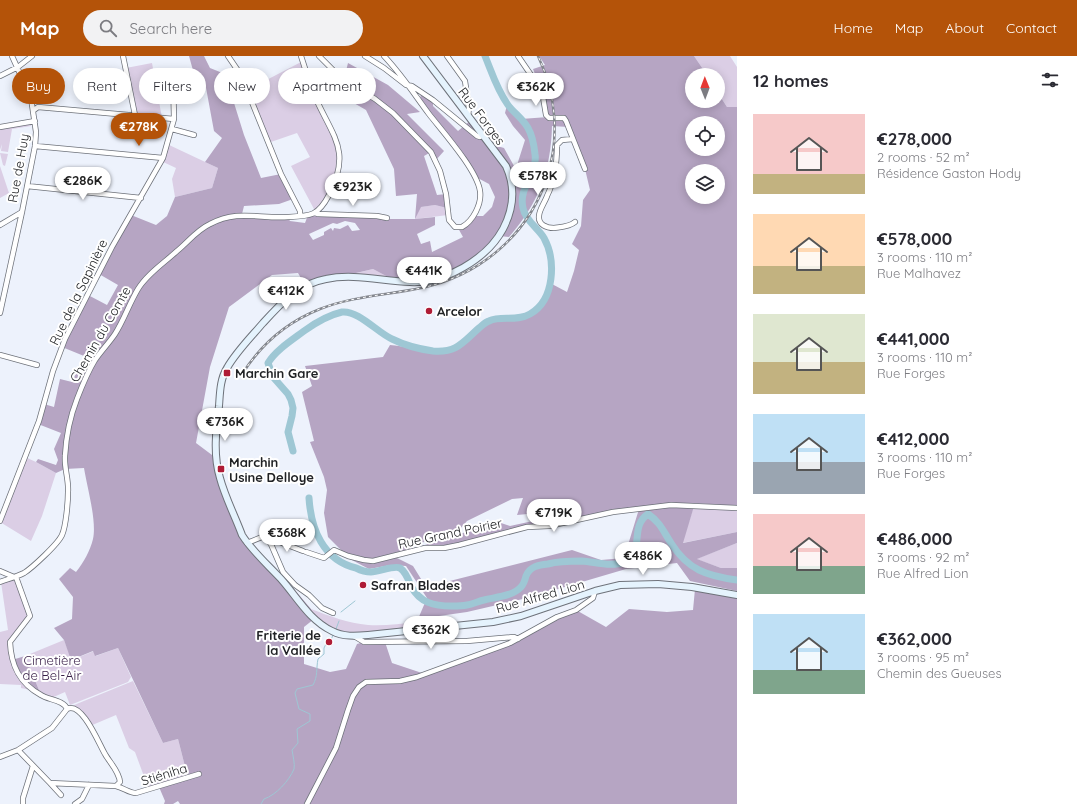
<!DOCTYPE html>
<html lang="en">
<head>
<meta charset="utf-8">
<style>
  body { margin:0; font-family:Quicksand,sans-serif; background:#f2f2f3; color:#2b2b33; height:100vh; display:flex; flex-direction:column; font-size:15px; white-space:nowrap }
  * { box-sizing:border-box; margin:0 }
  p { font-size:13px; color:#7c7c81 }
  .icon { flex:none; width:22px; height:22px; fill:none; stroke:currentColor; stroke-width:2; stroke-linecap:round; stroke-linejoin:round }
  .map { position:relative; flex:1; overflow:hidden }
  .sheet { display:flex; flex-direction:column; background:#fff; width:340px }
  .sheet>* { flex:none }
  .hud { position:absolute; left:12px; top:12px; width:380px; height:36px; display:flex; gap:8px }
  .needle { width:26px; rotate:359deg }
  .buttons { position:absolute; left:685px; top:12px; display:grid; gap:8px }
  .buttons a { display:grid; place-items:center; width:40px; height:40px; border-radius:50%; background:#fff; box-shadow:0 2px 10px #0003; font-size:20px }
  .price { position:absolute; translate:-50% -34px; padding:0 9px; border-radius:14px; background:#fff; color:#222; font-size:13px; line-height:26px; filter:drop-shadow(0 1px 2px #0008) }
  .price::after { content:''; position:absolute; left:50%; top:24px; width:12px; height:9px; margin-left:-6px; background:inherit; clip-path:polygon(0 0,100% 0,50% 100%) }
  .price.current { background:#b45309; color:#fff }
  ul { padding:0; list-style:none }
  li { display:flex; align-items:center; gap:12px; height:100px; padding:0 16px }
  li span { display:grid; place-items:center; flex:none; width:112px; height:80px; border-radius:0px; color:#555 }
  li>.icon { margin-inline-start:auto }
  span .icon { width:48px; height:48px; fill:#fffc; stroke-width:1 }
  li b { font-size:17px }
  h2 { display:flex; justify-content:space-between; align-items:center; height:48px; padding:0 16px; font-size:17px }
  .chip { padding:0 14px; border-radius:18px; background:#fff; box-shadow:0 2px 10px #0003; font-size:14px; line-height:36px }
  .chip.current { background:#b45309; color:#fff }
  header { display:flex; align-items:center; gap:24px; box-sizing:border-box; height:56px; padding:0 20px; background:#b45309; color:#fff }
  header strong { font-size:19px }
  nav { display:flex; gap:22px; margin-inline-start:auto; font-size:14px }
  .search { width:280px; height:36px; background:#f2f2f3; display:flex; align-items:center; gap:10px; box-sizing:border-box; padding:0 14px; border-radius:22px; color:#7c7c81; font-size:15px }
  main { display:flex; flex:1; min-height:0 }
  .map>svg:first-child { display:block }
  .green { fill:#dbcee5 }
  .forest { fill:#b6a5c3; fill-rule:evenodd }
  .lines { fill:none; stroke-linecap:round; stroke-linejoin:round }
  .stream { stroke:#9ec7d4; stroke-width:1 }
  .river { stroke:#9ec7d4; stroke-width:7 }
  .street-casing { stroke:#6e727a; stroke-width:6 }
  .secondary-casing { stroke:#6e727a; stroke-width:8 }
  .street { stroke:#fff; stroke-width:4.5 }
  .secondary { stroke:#e5f3fd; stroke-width:6 }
  .rail-casing { stroke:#84878e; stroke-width:2.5 }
  .rail { stroke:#fff; stroke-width:1; stroke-dasharray:3; stroke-linecap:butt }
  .poi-dot { fill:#af1c36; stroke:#fff; stroke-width:1.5 }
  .labels { text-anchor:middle; stroke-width:4; stroke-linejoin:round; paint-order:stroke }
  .street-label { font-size:13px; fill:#202225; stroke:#fff }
  .poi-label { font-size:13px; font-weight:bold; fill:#202225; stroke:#fff; text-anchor:start }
  .park-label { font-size:13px; fill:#371e47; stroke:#fff }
</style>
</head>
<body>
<header>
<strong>Map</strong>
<div class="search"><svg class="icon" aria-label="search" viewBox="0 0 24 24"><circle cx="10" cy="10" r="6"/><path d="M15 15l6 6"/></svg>Search here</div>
<nav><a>Home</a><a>Map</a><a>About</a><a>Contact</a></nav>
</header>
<main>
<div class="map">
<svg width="737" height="748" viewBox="0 0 737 748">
  <rect width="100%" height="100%" fill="#edf2fc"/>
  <path class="green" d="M694 0H730L737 11V53L736 51H727L718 37V19H707Z
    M303 5 314 38 338 89V120L320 154 314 153 291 110 310 101 297 77 268 87 247 34Z
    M152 7 162 62 135 59 126 12Z
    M30 66 31 70 12 73 8 96 1 95 2 88 0 94V71Z
    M167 88 218 112 212 132 175 141 172 123 176 112 161 105Z
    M0 97 8 98 5 110 3 109Z
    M0 110 9 137 0 142Z
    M435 149 447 152 448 159 415 163 420 151Z
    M373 213 391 222 340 221Z
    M25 401 36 406 56 417 42 460 31 485 0 466Z
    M695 447 737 450V476L682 487Z
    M737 487V512H721L696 503Z
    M16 521 30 558 11 583 12 601 35 635 21 632V629L0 628V576L8 574 1 526Z
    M311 553C329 560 348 567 368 569 384 570 400 568 416 566L409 574 341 578 314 563Z
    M64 584 72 604 94 595 96 600 118 592 131 621 128 626 70 649 65 636 49 643 41 639 25 600Z
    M133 625 163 687 178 683 188 722 149 734 135 696 129 692 116 659 90 670 72 651V650L79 647Z"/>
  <path class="forest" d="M189 0H204L210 12 225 18 244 79 261 122 281 118 293 143 279 148 244 150 242 158 287 161 290 165 305 167 308 159 387 162 390 163H415L417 138 396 140 394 113 366 54 340 39 348 7 388 29 420 56 407 58 444 95 436 104 431 96 424 100 437 139 446 138 447 152 435 149 421 151 415 163 435 161V169L417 178 421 188 430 185 432 196 463 181 458 172 462 171 473 160H483L492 151 495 141 489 128 474 120 420 45 421 36 433 44V50L458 75 471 64 490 88 504 92 518 117V106L525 84 513 70 505 57 507 49 521 63 548 61 542 35 533 13 545 9 539 0H694L707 19H692V45H718V37L727 51H737V450L695 447 683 487 737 476V487L697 503 721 512H737V535L690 525 677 507 626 513 531 541 467 556 418 563 427 542 406 510 391 509 369 513 350 503 328 481 324 457 327 434 324 421 310 386 314 385 302 336 312 330 305 310 383 301 390 289C410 291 445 300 462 289 471 282 478 269 489 264 495 262 504 262 510 262 535 262 542 248 550 227L567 236 574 215 579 194 572 188 581 170 583 144 590 134 585 113 568 71 552 70C551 115 538 148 509 181L499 180 467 209 425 225 390 222 373 213 305 229 298 217 272 219 229 251 210 311 196 387 216 402 220 422 247 487 282 519 311 553 314 563 304 571V608L330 616 346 613 357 588 364 586H385L392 607 425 618 510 587 576 554 606 571 629 553 667 556 693 554 695 533 737 541V748H180L178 745 173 748H164L165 745 159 731 188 722 178 683 163 687 118 592 95 600 93 595 71 604 64 584 54 572 72 563 73 541 59 523 70 512 76 516C84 506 90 495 93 483 97 465 87 431 84 412L65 413 56 417 36 406 38 403 56 409 58 404 54 393 61 377 38 368 44 348 54 351 60 323 72 326 84 300 62 291 88 239 107 249 118 229 99 218 131 159 156 169 167 160 175 141 212 132 218 112 205 106 222 82 214 75 204 21 194 18ZM692 67H718V93H692ZM692 115H718V141H692ZM345 165 355 167 360 174 352 175 348 169 340 173 334 172 333 175 331 172 324 176V179L313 184 309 178 333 167 337 168ZM523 442 517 459 538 457 542 463 510 470 498 466 412 493 413 490 460 473 467 465 512 443ZM639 453 624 502 601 504 572 494 426 531 413 510 397 502V499L425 492 459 489 539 470Z
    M25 600 41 639 28 630 12 604Z"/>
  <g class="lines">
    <path class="stream" d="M341 556 355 545
      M336 573 339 565
      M331 584 333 579
      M261 748 264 743C276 739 289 725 294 713 295 708 293 700 292 694L298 687 297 673 310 665V658L299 653 295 637 297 633 313 629C318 620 316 613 318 603L324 598V592L326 588"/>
    <path class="river" d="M293 395 288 376 292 360 293 352 291 344 288 338 273 321 268 307C276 294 292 284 304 275 315 267 329 259 342 256 358 254 378 277 392 283 404 289 419 293 433 295 457 297 463 286 479 272 482 270 485 266 489 265 501 259 516 266 530 258 555 244 556 204 544 182 538 172 525 164 523 152 518 131 538 118 535 98 534 89 532 79 528 72 523 63 514 57 508 49 497 34 492 17 485 0
      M309 442C311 473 323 504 356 512 360 514 366 516 371 516 379 516 394 509 400 512 406 516 409 525 411 530 420 547 434 550 452 550 457 550 462 550 467 549 473 548 479 545 484 544 496 541 513 540 521 531 524 528 525 524 526 520 530 510 539 509 548 508 559 505 571 505 582 505 596 506 612 512 626 505 645 495 629 471 648 458 661 467 663 475 671 487 688 514 707 520 737 524"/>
    <defs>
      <path id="street" d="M123 0 135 59
        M228 0 241 19 281 118 300 155V160
        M319 0 341 22 375 43 393 57 431 96 440 115 446 138 449 164 455 171H462C473 165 482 148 480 135 477 114 443 76 429 58 414 38 402 19 384 0
        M365 0 384 12 406 29 412 30 433 44 477 80 480 81 483 79
        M447 0 465 25 469 52 468 60
        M518 0 542 35 546 59 549 62H564L566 65 585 113
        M0 20 18 11 32 0
        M34 54 38 51 174 63
        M0 71 35 65
        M172 73 194 79
        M573 83 562 84 557 89C557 106 555 124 547 140 545 146 539 154 539 160 538 169 547 172 554 172 561 171 569 171 575 166
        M35 90 163 102
        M27 130 141 142
        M315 157 318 158 377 160 387 162
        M0 169 22 156
        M0 257 22 156 35 90 36 76 31 42 12 0
        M0 299 37 309
        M0 465 39 365 53 315 65 283 112 191 163 102 174 63 173 21
        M247 487 267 479 283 516 295 529 309 539 322 552 333 557
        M270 487 277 485 303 495
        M306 496 324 502 334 494 348 500 364 504 373 505 425 492H444L459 489 527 471 549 470 613 456 671 449 737 452
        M0 515 14 521
        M16 521 30 560 10 586C11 609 19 627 41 639 48 644 64 644 67 653 82 645 99 688 105 698 110 707 119 715 120 726L116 730
        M0 526C8 523 16 521 24 517 32 512 58 488 62 479 66 470 68 446 68 436 69 424 64 412 65 400 66 382 70 361 77 343 82 330 87 317 95 304 101 295 109 287 115 278 124 264 129 248 138 233 147 218 164 207 177 195 188 186 197 174 210 168 238 153 259 163 288 161 311 160 318 160 329 139 351 96 334 82 317 45 310 30 306 15 301 0
        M354 580 364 586 467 585 514 581 518 583
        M67 653 52 672 18 694 50 727 116 730C124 732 129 737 136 737L199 718
        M0 701 18 694
        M50 727 61 739
        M23 748V742L33 710
        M75 748 82 743 89 729
        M307 748 336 692 348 654 353 640 359 631 366 626 400 625 417 621 510 587 557 561 576 554 593 542 595 535"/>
      <path id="secondary" d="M423 0 506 110C516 132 514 152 503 173 487 203 444 228 410 226 382 225 353 217 326 223 298 228 281 247 263 267 251 281 236 296 227 312 220 323 220 337 219 350 216 374 213 399 220 422 225 441 235 460 242 479 252 495 267 508 281 523 297 541 309 564 332 575 343 581 356 580 368 579L493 566 521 560 595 535 620 529 658 528 692 531 737 539"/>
    </defs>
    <use href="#street" class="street-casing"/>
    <use href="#secondary" class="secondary-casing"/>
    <use href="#street" class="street"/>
    <use href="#secondary" class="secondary"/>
    <defs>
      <path id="rail" d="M241 320C260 289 287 266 320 253 353 240 388 239 421 232 480 220 529 178 547 121 560 81 556 38 538 0"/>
    </defs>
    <use href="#rail" class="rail-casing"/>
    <use href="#rail" class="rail"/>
  </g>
  <g class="poi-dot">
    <circle cx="429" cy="255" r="4"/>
    <rect x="223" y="313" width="8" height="8" rx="2"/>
    <rect x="217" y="409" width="8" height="8" rx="2"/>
    <circle cx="363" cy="529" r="4"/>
    <circle cx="329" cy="586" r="4"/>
  </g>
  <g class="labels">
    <g class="street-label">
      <text transform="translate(482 60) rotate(53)" y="5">Rue Forges</text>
      <text transform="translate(18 112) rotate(-80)" y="5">Rue de Huy</text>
      <text transform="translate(78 236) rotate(-64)" y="5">Rue de la Sapinière</text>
      <text transform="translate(100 278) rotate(-60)" y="5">Chemin du Comte</text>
      <text transform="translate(450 477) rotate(-12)" y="5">Rue Grand Poirier</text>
      <text transform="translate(540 540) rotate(-16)" y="5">Rue Alfred Lion</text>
      <text transform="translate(164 718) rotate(-17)" y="5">Stiéniha</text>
    </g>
    <g class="poi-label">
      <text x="437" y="260">Arcelor</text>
      <text x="235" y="322">Marchin Gare</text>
      <text x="229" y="411">Marchin<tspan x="229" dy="15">Usine Delloye</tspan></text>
      <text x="371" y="534">Safran Blades</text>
      <text x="321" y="584" text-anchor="end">Friterie de<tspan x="321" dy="15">la Vallée</tspan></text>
    </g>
    <g class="park-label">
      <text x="52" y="609">Cimetière<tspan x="52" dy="15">de Bel-Air</tspan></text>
    </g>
  </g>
</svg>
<div class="buttons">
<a><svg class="needle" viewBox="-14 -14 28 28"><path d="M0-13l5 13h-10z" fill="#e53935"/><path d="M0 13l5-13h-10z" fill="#7c7c81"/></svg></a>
<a><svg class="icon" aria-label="locate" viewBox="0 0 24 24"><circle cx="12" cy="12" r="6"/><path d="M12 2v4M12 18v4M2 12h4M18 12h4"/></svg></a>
<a><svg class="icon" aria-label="layers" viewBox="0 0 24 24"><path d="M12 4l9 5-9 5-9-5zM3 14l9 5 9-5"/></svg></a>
</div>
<b class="price" style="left:536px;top:51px">€362K</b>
<b class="price current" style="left:139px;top:91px">€278K</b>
<b class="price" style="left:538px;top:140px">€578K</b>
<b class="price" style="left:83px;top:145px">€286K</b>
<b class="price" style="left:353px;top:151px">€923K</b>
<b class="price" style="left:424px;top:235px">€441K</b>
<b class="price" style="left:286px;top:255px">€412K</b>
<b class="price" style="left:225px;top:386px">€736K</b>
<b class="price" style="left:554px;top:477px">€719K</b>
<b class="price" style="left:287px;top:497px">€368K</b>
<b class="price" style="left:643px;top:520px">€486K</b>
<b class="price" style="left:431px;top:594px">€362K</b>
<div class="hud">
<a class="chip current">Buy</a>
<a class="chip">Rent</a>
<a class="chip">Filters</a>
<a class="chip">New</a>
<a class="chip">Apartment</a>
</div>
</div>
<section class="sheet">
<h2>12 homes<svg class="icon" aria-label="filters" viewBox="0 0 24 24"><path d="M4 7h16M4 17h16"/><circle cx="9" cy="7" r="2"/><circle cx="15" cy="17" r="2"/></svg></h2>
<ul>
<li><span style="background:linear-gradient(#f6c9c9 75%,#c2b280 0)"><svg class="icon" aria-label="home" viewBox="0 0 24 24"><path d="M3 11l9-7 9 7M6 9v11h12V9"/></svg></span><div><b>€278,000</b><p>2 rooms · 52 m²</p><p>Résidence Gaston Hody</p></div></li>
<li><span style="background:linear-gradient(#ffd9b3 65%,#c2b280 0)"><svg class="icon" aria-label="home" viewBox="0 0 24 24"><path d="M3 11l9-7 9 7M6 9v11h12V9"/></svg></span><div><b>€578,000</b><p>3 rooms · 110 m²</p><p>Rue Malhavez</p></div></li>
<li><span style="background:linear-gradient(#dfe7d0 60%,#c2b280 0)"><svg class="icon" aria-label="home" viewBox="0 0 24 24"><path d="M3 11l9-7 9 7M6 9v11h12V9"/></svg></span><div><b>€441,000</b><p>3 rooms · 110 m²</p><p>Rue Forges</p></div></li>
<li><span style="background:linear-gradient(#bfe0f5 60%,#9aa5b1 0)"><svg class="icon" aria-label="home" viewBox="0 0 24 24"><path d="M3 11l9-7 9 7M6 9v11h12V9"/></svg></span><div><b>€412,000</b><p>3 rooms · 110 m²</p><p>Rue Forges</p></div></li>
<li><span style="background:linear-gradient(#f6c9c9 65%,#7fa58c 0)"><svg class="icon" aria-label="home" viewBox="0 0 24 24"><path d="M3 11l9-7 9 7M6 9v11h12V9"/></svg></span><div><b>€486,000</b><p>3 rooms · 92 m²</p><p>Rue Alfred Lion</p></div></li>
<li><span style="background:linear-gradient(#bfe0f5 70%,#7fa58c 0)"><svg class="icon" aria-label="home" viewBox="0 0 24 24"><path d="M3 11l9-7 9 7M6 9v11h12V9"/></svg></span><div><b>€362,000</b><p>3 rooms · 95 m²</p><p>Chemin des Gueuses</p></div></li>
</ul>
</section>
</main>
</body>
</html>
